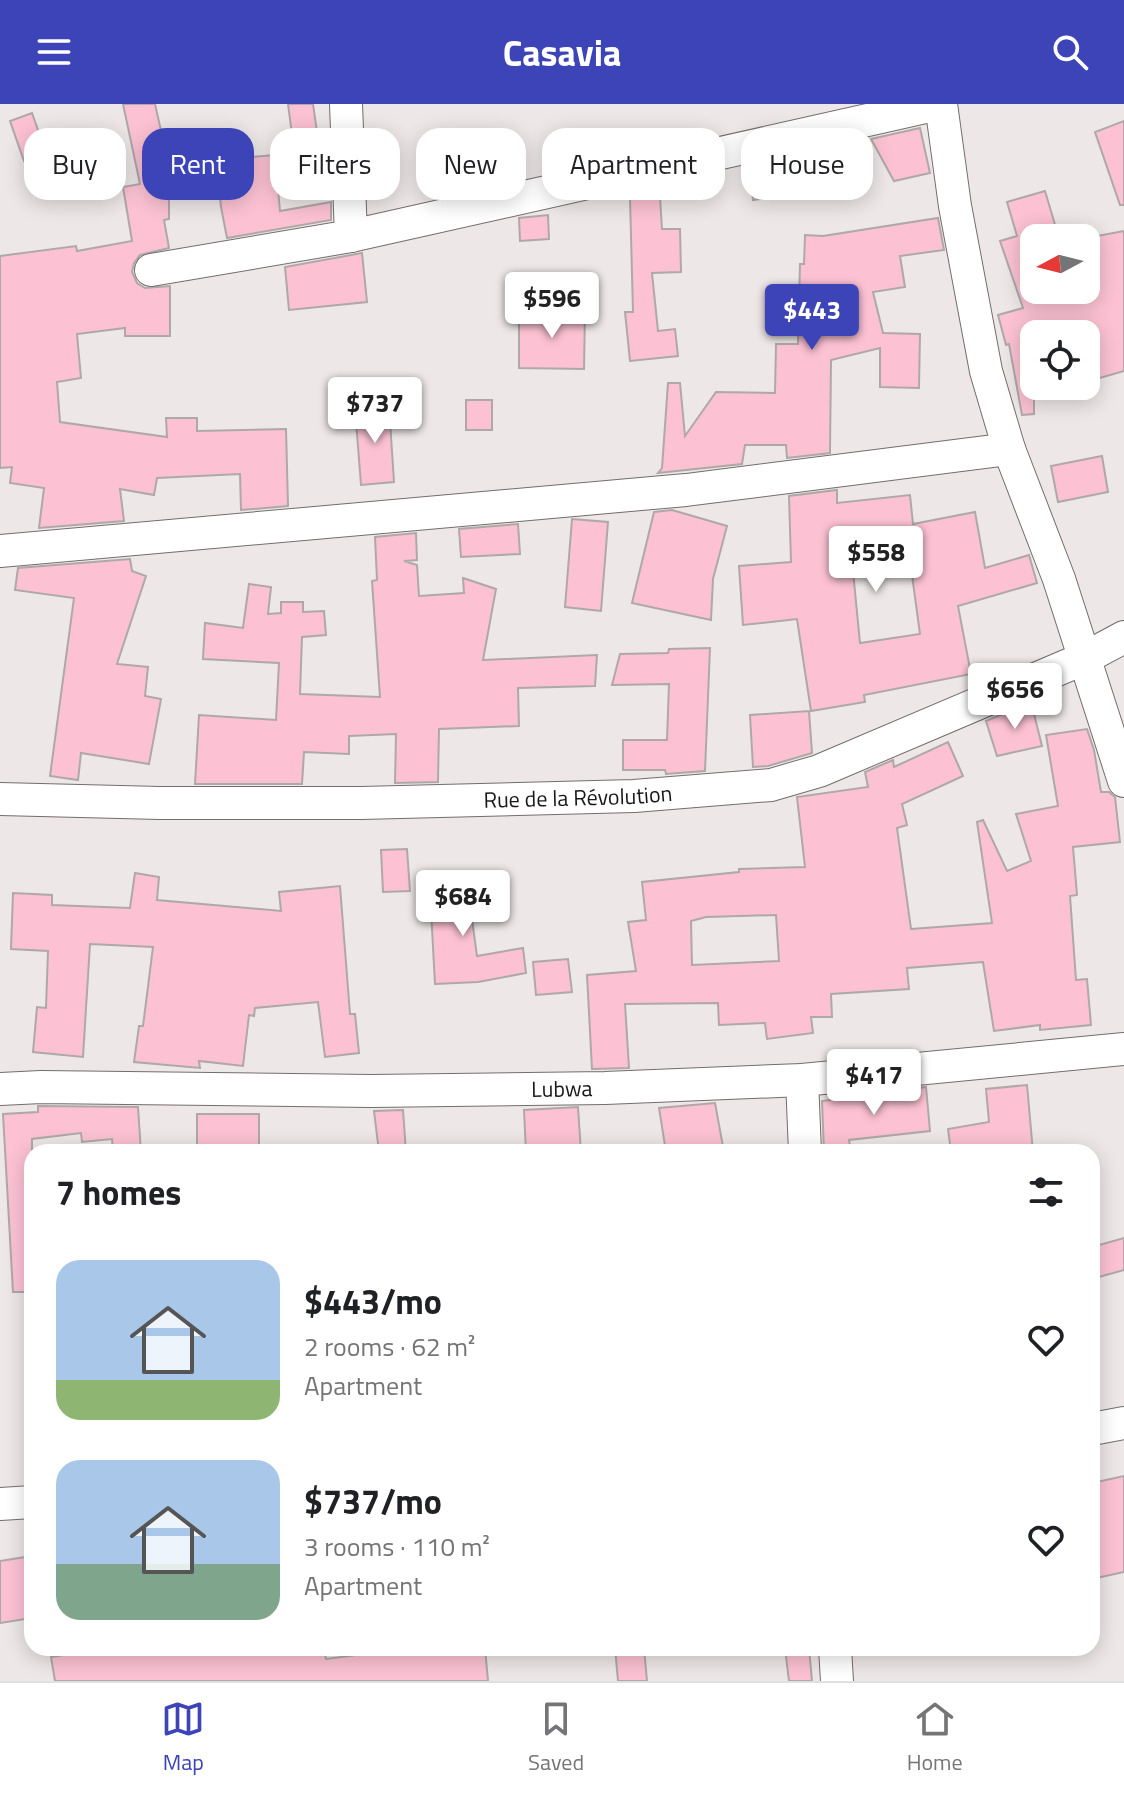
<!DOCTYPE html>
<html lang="en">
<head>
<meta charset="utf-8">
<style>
  body { margin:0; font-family:"Titillium Web",sans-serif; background:#f6f6f6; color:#202124; height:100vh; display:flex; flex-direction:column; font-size:30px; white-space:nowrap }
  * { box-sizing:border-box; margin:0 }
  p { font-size:26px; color:#757577 }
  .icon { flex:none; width:44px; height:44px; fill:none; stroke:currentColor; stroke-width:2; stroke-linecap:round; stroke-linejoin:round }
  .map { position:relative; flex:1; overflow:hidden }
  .panel { position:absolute; left:24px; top:1040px; width:1076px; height:512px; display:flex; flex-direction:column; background:#fff; border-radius:24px; box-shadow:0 4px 20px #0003 }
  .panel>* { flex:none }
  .hud { position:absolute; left:24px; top:24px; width:1076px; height:72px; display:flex; gap:16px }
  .needle { width:52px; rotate:263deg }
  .tools { position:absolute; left:1020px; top:120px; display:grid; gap:16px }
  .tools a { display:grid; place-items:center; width:80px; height:80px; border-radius:16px; background:#fff; box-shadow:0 4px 20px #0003; font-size:40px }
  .price { position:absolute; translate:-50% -68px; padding:0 18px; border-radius:8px; background:#fff; color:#222; font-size:26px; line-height:52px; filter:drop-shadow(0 2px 4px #0008) }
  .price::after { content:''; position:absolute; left:50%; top:48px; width:24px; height:18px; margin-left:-12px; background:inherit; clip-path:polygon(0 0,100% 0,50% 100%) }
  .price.active { background:#3d44b8; color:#fff }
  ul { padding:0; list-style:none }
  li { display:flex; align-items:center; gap:24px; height:200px; padding:0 32px }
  li span { display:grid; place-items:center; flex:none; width:224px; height:160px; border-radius:24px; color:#555 }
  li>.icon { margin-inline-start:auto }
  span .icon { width:96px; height:96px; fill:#fffc; stroke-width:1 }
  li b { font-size:34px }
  h2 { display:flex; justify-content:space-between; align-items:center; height:96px; padding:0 32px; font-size:34px }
  .tag { padding:0 28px; border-radius:24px; background:#fff; box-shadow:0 4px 20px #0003; font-size:28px; line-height:72px }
  .tag.active { background:#3d44b8; color:#fff }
  header { display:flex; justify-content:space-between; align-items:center; height:104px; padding:0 32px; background:#3d44b8; color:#fff; font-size:36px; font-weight:700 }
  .dock { display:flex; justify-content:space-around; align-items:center; height:112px; border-top:2px solid #e0e0e0; background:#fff; font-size:22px; color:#757577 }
  .dock a { display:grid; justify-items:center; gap:4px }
  .dock .active { color:#3d44b8 }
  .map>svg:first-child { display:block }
  .building { fill:#fcc2d4; stroke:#aea8aa; stroke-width:2; fill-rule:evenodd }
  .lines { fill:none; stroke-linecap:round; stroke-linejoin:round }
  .minor-casing { stroke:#736d6c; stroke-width:34 }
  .minor { stroke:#fff; stroke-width:32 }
  .labels { text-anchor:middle; stroke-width:8; stroke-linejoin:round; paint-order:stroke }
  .street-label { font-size:22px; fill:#1a1717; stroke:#fbf4f4 }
</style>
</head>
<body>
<header><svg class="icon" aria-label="menu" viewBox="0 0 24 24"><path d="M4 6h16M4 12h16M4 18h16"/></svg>Casavia<svg class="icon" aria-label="search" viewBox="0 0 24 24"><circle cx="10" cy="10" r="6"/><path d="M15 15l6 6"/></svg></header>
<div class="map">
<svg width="1124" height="1577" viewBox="0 0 1124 1577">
  <rect width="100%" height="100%" fill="#eee7e7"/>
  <path class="building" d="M123 0H155L169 62V115L164 116 169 144 140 151 134 159 132 168 137 179 145 184 170 182V232H125V224L77 230 81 274 57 278 60 318 167 333 166 314H197V327L286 325 288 402 241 406 240 370 157 374 154 391 120 385 124 417 39 424 44 384 10 379 12 363 0 364V152L76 142 77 147 132 137 123 83 140 80Z
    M288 0H313L318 35 293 38Z
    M32 9 46 49 24 57 10 17Z
    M1124 17V101H1120L1095 28Z
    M920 24 930 69 894 77 871 35Z
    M275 51 280 107 331 98V116L227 134 221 103 216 56Z
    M816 61 820 87 753 96 750 70Z
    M1045 87 1059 134H1034V186H1086V134L1124 127V267L1086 278V220L1047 230H1034V310L1022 311 1009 240 1006 241 998 211 1023 204 1000 137 1017 132 1007 98Z
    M660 93 662 125H680L681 168 652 169 658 227 675 225 678 252 630 257 625 208H633L630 94Z
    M548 111 549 135 520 137 519 114Z
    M938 114 944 146 900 152 905 183 873 188 883 229 920 230 919 284 880 283V244L831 256 830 349 787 354 786 341H745L742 360 658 369 662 364 668 279H680L685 332 716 288 775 289 776 240H798L800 160H804L805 131 823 132Z
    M362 149 367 198 289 206 285 163Z
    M519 207 585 208 584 265 519 264Z
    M466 296H492V326H466Z
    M389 302 394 378 361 381 355 304Z
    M1102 352 1108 388 1058 398 1051 362Z
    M837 386V399L910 391 913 420 975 408 985 464 1029 451 1037 479 958 502 971 570 864 591 865 598 811 607 797 515 743 521 739 462 791 458 789 392ZM908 461 910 472 912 471 920 530 860 539 853 467Z
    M672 406 727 422 713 475 711 516 632 499 654 408Z
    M572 415 608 418 601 507 565 503Z
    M518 420 520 450 461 453 459 425Z
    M416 429 417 456 404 457 417 461 419 492 464 489 463 474 496 485 483 556 597 551 595 582 518 584 519 622 439 625 438 678 395 679 396 630 349 632V650L304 648 302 680H195L199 611 276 616 279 559 203 555 205 519 243 524 249 480 271 483 268 510 281 509V498H303V508L324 507 326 531 302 533 300 590 380 593 372 477 377 476 375 433Z
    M130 455 132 467 146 472 117 560 148 563 145 592 161 595 149 660 81 649 78 676 50 672 74 494 15 486 18 464Z
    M710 544 705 667 666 670 665 666H623V636H667L669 580 612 581 620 550 668 549 669 545Z
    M1031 598 1042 642 997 652 986 617Z
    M809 607 812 649 768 662 753 663 750 611Z
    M1087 625 1094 646 1101 688H1109L1115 693 1120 738 1073 743 1077 791 1070 792 1076 876 1087 875 1091 921 1040 926V921L994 927 983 858 907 864 909 885 831 890 832 913H811L813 929 767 935 765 919 719 921 718 899 625 900 629 964 592 965 587 871 636 867 628 818 646 816 642 778 739 768V765L805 763 797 693 868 683 865 668 893 656 894 663 948 638 963 672 902 700 907 721 897 724 911 825 992 819 977 718 983 716 1007 767 1031 757 1016 710 1058 702 1046 631ZM776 811 779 857 692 861 691 817 706 813Z
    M407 745 410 787 383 788 381 746Z
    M135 769 159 773 157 796 281 807 279 788 340 782 350 910H355L359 949 325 953 318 898 255 904 254 912 249 911 243 962 199 957 200 964 134 958 139 922H143L153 843 90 840 83 953 33 948 37 903 46 904 48 847 11 845 13 789 52 791V801L130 804Z
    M466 772 477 852 523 844 526 869 478 878 435 880 431 806 428 807 425 777Z
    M568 855 572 888 536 891 533 858Z
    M1027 981 1033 1048H951L948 1025 989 1018 986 985Z
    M926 983 930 1027 849 1036 851 1048H824L822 997Z
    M715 999 724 1048H666L659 1004Z
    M38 1002 138 1003 141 1048H113L112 1035 82 1038 81 1029 32 1035V1188H13L3 1010 38 1008Z
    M578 1003 581 1048H526L524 1006Z
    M403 1006 406 1048H379L374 1007Z
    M197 1010H259V1041H197Z
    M1124 1134V1166L1092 1175V1143Z
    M1124 1372V1468L1092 1475V1379Z
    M32 1452V1514L0 1519V1457Z
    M107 1544H285L286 1549 324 1544 326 1555 373 1549 372 1544H485L488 1577H55L51 1553Z
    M615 1544H644L647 1577H618Z
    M785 1544H809L812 1577H789Z"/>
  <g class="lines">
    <defs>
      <g id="minor">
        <path d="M346 0 351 132"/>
        <path d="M941 0 955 102 986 267 1009 345 1059 475 1124 677"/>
        <path d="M151 166 351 132 939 0"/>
        <path d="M0 447 686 386 1009 345"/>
        <path id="s1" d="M0 695 160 699H361L634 692 771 681 819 667 1085 554 1124 533"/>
        <path d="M802 976 805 1048"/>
        <path id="s2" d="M0 985 41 983 371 987 605 984 802 976 1124 945"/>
        <path d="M1092 1325 1124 1319"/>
        <path d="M0 1400 32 1398"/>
        <path d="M835 1544 837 1577"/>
      </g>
    </defs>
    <use href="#minor" class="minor-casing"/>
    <use href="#minor" class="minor"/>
  </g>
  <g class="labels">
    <g class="street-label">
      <text dy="8" stroke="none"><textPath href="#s1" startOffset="578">Rue de la Révolution</textPath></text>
      <text dy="8" stroke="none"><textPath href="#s2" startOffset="562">Lubwa</textPath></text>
    </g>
  </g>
</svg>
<div class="tools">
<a><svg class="needle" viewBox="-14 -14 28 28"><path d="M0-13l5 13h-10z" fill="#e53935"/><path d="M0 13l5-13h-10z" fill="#757577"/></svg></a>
<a><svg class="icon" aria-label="locate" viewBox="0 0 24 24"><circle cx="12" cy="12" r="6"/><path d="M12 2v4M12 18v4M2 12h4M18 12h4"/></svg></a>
</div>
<b class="price" style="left:552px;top:236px">$596</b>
<b class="price active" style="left:812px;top:248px">$443</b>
<b class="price" style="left:375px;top:341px">$737</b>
<b class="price" style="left:876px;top:490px">$558</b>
<b class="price" style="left:1015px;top:627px">$656</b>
<b class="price" style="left:463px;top:834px">$684</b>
<b class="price" style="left:874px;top:1013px">$417</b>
<div class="hud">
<a class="tag">Buy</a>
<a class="tag active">Rent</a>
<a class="tag">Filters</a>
<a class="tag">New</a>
<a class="tag">Apartment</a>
<a class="tag">House</a>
</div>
<section class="panel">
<h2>7 homes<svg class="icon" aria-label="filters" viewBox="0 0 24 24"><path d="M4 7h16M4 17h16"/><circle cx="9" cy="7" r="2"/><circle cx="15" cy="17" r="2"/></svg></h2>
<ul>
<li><span style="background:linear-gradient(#a9c7e8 75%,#8fb573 0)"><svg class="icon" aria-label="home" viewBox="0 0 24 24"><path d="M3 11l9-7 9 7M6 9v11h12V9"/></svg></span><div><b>$443/mo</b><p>2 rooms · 62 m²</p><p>Apartment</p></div><svg class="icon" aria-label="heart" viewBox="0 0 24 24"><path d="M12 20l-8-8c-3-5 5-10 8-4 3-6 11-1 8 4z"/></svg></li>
<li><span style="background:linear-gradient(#a9c7e8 65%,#7fa58c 0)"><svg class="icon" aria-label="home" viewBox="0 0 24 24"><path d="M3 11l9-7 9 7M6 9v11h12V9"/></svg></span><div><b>$737/mo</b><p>3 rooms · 110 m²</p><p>Apartment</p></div><svg class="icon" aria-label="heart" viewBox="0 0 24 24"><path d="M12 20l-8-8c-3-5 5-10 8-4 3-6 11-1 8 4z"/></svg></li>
</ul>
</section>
</div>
<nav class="dock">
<a class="active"><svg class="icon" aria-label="map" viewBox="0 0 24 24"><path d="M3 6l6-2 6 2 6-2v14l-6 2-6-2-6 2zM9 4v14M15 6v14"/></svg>Map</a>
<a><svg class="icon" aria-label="saved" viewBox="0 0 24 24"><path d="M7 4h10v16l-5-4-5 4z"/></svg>Saved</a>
<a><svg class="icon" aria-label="home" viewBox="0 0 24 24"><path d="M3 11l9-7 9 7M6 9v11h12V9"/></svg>Home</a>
</nav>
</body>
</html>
